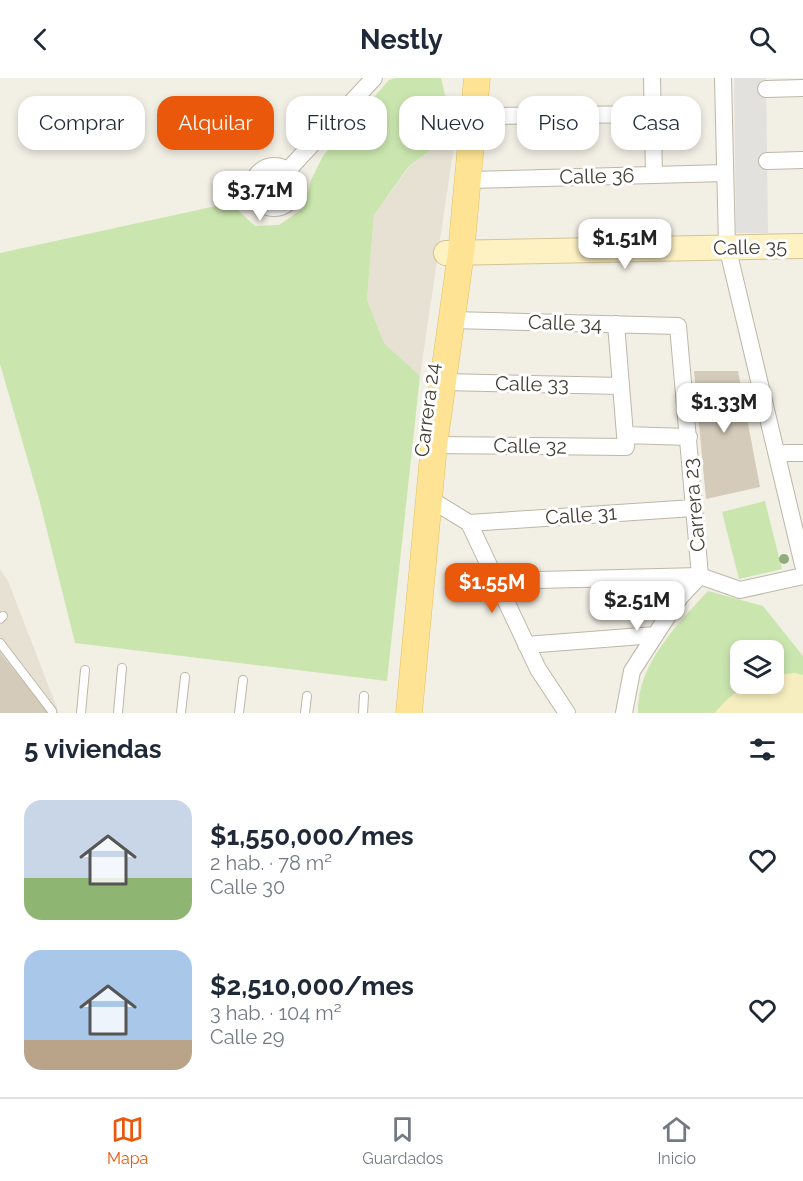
<!DOCTYPE html>
<html lang="es">
<head>
<meta charset="utf-8">
<style>
  body { margin:0; font-family:Raleway,sans-serif; background:#f6f6f7; color:#1f2937; height:100vh; display:flex; flex-direction:column; font-size:22px; white-space:nowrap }
  * { box-sizing:border-box; margin:0 }
  p { font-size:20px; color:#747a83 }
  .icon { flex:none; width:33px; height:33px; fill:none; stroke:currentColor; stroke-width:2; stroke-linecap:round; stroke-linejoin:round }
  .map { position:relative; height:635px; overflow:hidden }
  .panel { display:flex; flex-direction:column; background:#fff; flex:1 }
  .panel>* { flex:none }
  .guide { position:absolute; left:18px; top:18px; width:768px; height:54px; display:flex; gap:12px }
  .fabs { position:absolute; left:730px; top:562px; display:grid; gap:12px }
  .fabs a { display:grid; place-items:center; width:54px; height:54px; border-radius:12px; background:#fff; box-shadow:0 3px 9px #0003; font-size:30px }
  .price { position:absolute; translate:-50% -51px; padding:0 14px; border-radius:12px; background:#fff; color:#222; font-size:20px; line-height:39px; filter:drop-shadow(0 2px 3px #0008) }
  .price::after { content:''; position:absolute; left:50%; top:36px; width:18px; height:14px; margin-left:-9px; background:inherit; clip-path:polygon(0 0,100% 0,50% 100%) }
  .price.current { background:#ea580c; color:#fff }
  ul { padding:0; list-style:none }
  li { display:flex; align-items:center; gap:18px; height:150px; padding:0 24px }
  li span { display:grid; place-items:center; flex:none; width:168px; height:120px; border-radius:18px; color:#555 }
  li>.icon { margin-inline-start:auto }
  span .icon { width:72px; height:72px; fill:#fffc; stroke-width:1 }
  li b { font-size:26px }
  h2 { display:flex; justify-content:space-between; align-items:center; height:72px; padding:0 24px; font-size:26px }
  .pill { padding:0 21px; border-radius:18px; background:#fff; box-shadow:0 3px 9px #0003; font-size:21px; line-height:54px }
  .pill.current { background:#ea580c; color:#fff }
  header { display:flex; justify-content:space-between; align-items:center; height:78px; padding:0 24px; background:#fff; font-size:27px; font-weight:700 }
  .tab-bar { display:flex; justify-content:space-around; align-items:center; height:84px; border-top:2px solid #e0e1e3; background:#fff; font-size:16px; color:#747a83 }
  .tab-bar a { display:grid; justify-items:center; gap:3px }
  .tab-bar .current { color:#ea580c }
  .map>svg:first-child { display:block }
  .residential { fill:#e6e1d3 }
  .green { fill:#cae6ae; fill-rule:evenodd }
  .sand { fill:#f7eec0 }
  .parking { fill:#e3e1dd }
  .building { fill:#d4cbba }
  .lines { fill:none; stroke-linecap:round; stroke-linejoin:round }
  .lane-casing { stroke:#bdb7a8; stroke-width:10 }
  .street-casing { stroke:#bdb7a8; stroke-width:18 }
  .secondary-casing { stroke:#d2c495; stroke-width:26 }
  .primary-casing { stroke:#e2c163; stroke-width:27 }
  .lane { stroke:#fff; stroke-width:8 }
  .street { stroke:#fff; stroke-width:16 }
  .secondary { stroke:#fef2c3; stroke-width:24 }
  .primary { stroke:#fde393; stroke-width:26 }
  .tree { fill:#91ac7e }
  .labels { text-anchor:middle; stroke-width:6; stroke-linejoin:round; paint-order:stroke }
  .street-label { font-size:20px; fill:#443f35; stroke:#fff }
</style>
</head>
<body>
<header><svg class="icon" aria-label="back" viewBox="0 0 24 24"><path d="M15 5l-7 7 7 7"/></svg>Nestly<svg class="icon" aria-label="search" viewBox="0 0 24 24"><circle cx="10" cy="10" r="6"/><path d="M15 15l6 6"/></svg></header>
<div class="map">
<svg width="803" height="635" viewBox="0 0 803 635">
  <rect width="100%" height="100%" fill="#f2efe5"/>
  <path class="residential" d="M456 54 420 298 384 265 367 222 374 137 410 88Z
    M0 491 8 503 59 635H0Z"/>
  <path class="green" d="M395 0H441L445 17 461 25 462 36 456 54 409 88 374 137 367 222 384 265 420 298 387 603 75 565 39 421 0 286V175L230 125 255 148 279 147 304 130 311 102 323 78 389 2Z
    M765 423 782 491 739 501 722 434Z
    M708 513 763 528 803 578V635H638C637 586 677 547 708 513ZM741 573H774V606H741Z"/>
  <path class="sand" d="M795 595 803 597V635H715C733 613 746 606 774 606V597Z"/>
  <path class="parking" d="M734 0H766L768 155H736Z"/>
  <path class="building" d="M694 293H738L760 409 706 421Z
    M0 575 49 635H0Z"/>
  <g class="lines">
    <defs>
      <path id="lane" d="M0 541 3 538
        M0 565 52 633
        M81 635 85 592
        M118 635 122 590
        M181 635 185 599
        M239 635 243 602
        M305 635 307 618
        M363 635 364 618"/>
      <path id="street" d="M652 0 654 97
        M723 0 727 168 803 487
        M766 11 803 10
        M498 38 653 36
        M767 83 803 82
        M253 109a21 21 0 1 1 42 0a21 21 0 1 1-42 0Z
        M288 92 374 0
        M469 102 725 95
        M452 242 678 248 700 498
        M443 304 621 308
        M625 357 689 359
        M434 367 626 369 616 246
        M786 375H803
        M430 421 469 445 538 591 567 635
        M469 445 693 430
        M495 503 700 498 740 512 803 498
        M526 567 655 557
        M624 635 632 593 680 519 700 498"/>
      <path id="secondary" d="M446 175 803 168"/>
      <path id="primary" d="M409 635 434 367 461 175 477 0"/>
    </defs>
    <use href="#lane" class="lane-casing"/>
    <use href="#street" class="street-casing"/>
    <use href="#secondary" class="secondary-casing"/>
    <use href="#primary" class="primary-casing"/>
    <use href="#lane" class="lane"/>
    <use href="#street" class="street"/>
    <use href="#secondary" class="secondary"/>
    <use href="#primary" class="primary"/>
  </g>
  <circle class="tree" cx="784" cy="481" r="5"/>
  <g class="labels">
    <g class="street-label">
      <text transform="translate(597 98) rotate(-1)" y="7">Calle 36</text>
      <text transform="translate(750 169) rotate(-1)" y="7">Calle 35</text>
      <text transform="translate(565 245) rotate(2)" y="7">Calle 34</text>
      <text transform="translate(532 306) rotate(1)" y="7">Calle 33</text>
      <text transform="translate(427 332) rotate(-83)" y="7">Carrera 24</text>
      <text transform="translate(530 368) rotate(1)" y="7">Calle 32</text>
      <text transform="translate(694 427) rotate(-95)" y="7">Carrera 23</text>
      <text transform="translate(581 437) rotate(-4)" y="7">Calle 31</text>
    </g>
  </g>
</svg>
<div class="fabs">
<a><svg class="icon" aria-label="layers" viewBox="0 0 24 24"><path d="M12 4l9 5-9 5-9-5zM3 14l9 5 9-5"/></svg></a>
</div>
<b class="price" style="left:260px;top:144px">$3.71M</b>
<b class="price" style="left:625px;top:192px">$1.51M</b>
<b class="price" style="left:724px;top:356px">$1.33M</b>
<b class="price current" style="left:492px;top:536px">$1.55M</b>
<b class="price" style="left:637px;top:554px">$2.51M</b>
<div class="guide">
<a class="pill">Comprar</a>
<a class="pill current">Alquilar</a>
<a class="pill">Filtros</a>
<a class="pill">Nuevo</a>
<a class="pill">Piso</a>
<a class="pill">Casa</a>
</div>
</div>
<section class="panel">
<h2>5 viviendas<svg class="icon" aria-label="filters" viewBox="0 0 24 24"><path d="M4 7h16M4 17h16"/><circle cx="9" cy="7" r="2"/><circle cx="15" cy="17" r="2"/></svg></h2>
<ul>
<li><span style="background:linear-gradient(#c9d6e8 65%,#8fb573 0)"><svg class="icon" aria-label="home" viewBox="0 0 24 24"><path d="M3 11l9-7 9 7M6 9v11h12V9"/></svg></span><div><b>$1,550,000/mes</b><p>2 hab. · 78 m²</p><p>Calle 30</p></div><svg class="icon" aria-label="heart" viewBox="0 0 24 24"><path d="M12 20l-8-8c-3-5 5-10 8-4 3-6 11-1 8 4z"/></svg></li>
<li><span style="background:linear-gradient(#a9c7e8 75%,#b9a48a 0)"><svg class="icon" aria-label="home" viewBox="0 0 24 24"><path d="M3 11l9-7 9 7M6 9v11h12V9"/></svg></span><div><b>$2,510,000/mes</b><p>3 hab. · 104 m²</p><p>Calle 29</p></div><svg class="icon" aria-label="heart" viewBox="0 0 24 24"><path d="M12 20l-8-8c-3-5 5-10 8-4 3-6 11-1 8 4z"/></svg></li>
</ul>
</section>
<nav class="tab-bar">
<a class="current"><svg class="icon" aria-label="map" viewBox="0 0 24 24"><path d="M3 6l6-2 6 2 6-2v14l-6 2-6-2-6 2zM9 4v14M15 6v14"/></svg>Mapa</a>
<a><svg class="icon" aria-label="saved" viewBox="0 0 24 24"><path d="M7 4h10v16l-5-4-5 4z"/></svg>Guardados</a>
<a><svg class="icon" aria-label="home" viewBox="0 0 24 24"><path d="M3 11l9-7 9 7M6 9v11h12V9"/></svg>Inicio</a>
</nav>
</body>
</html>
